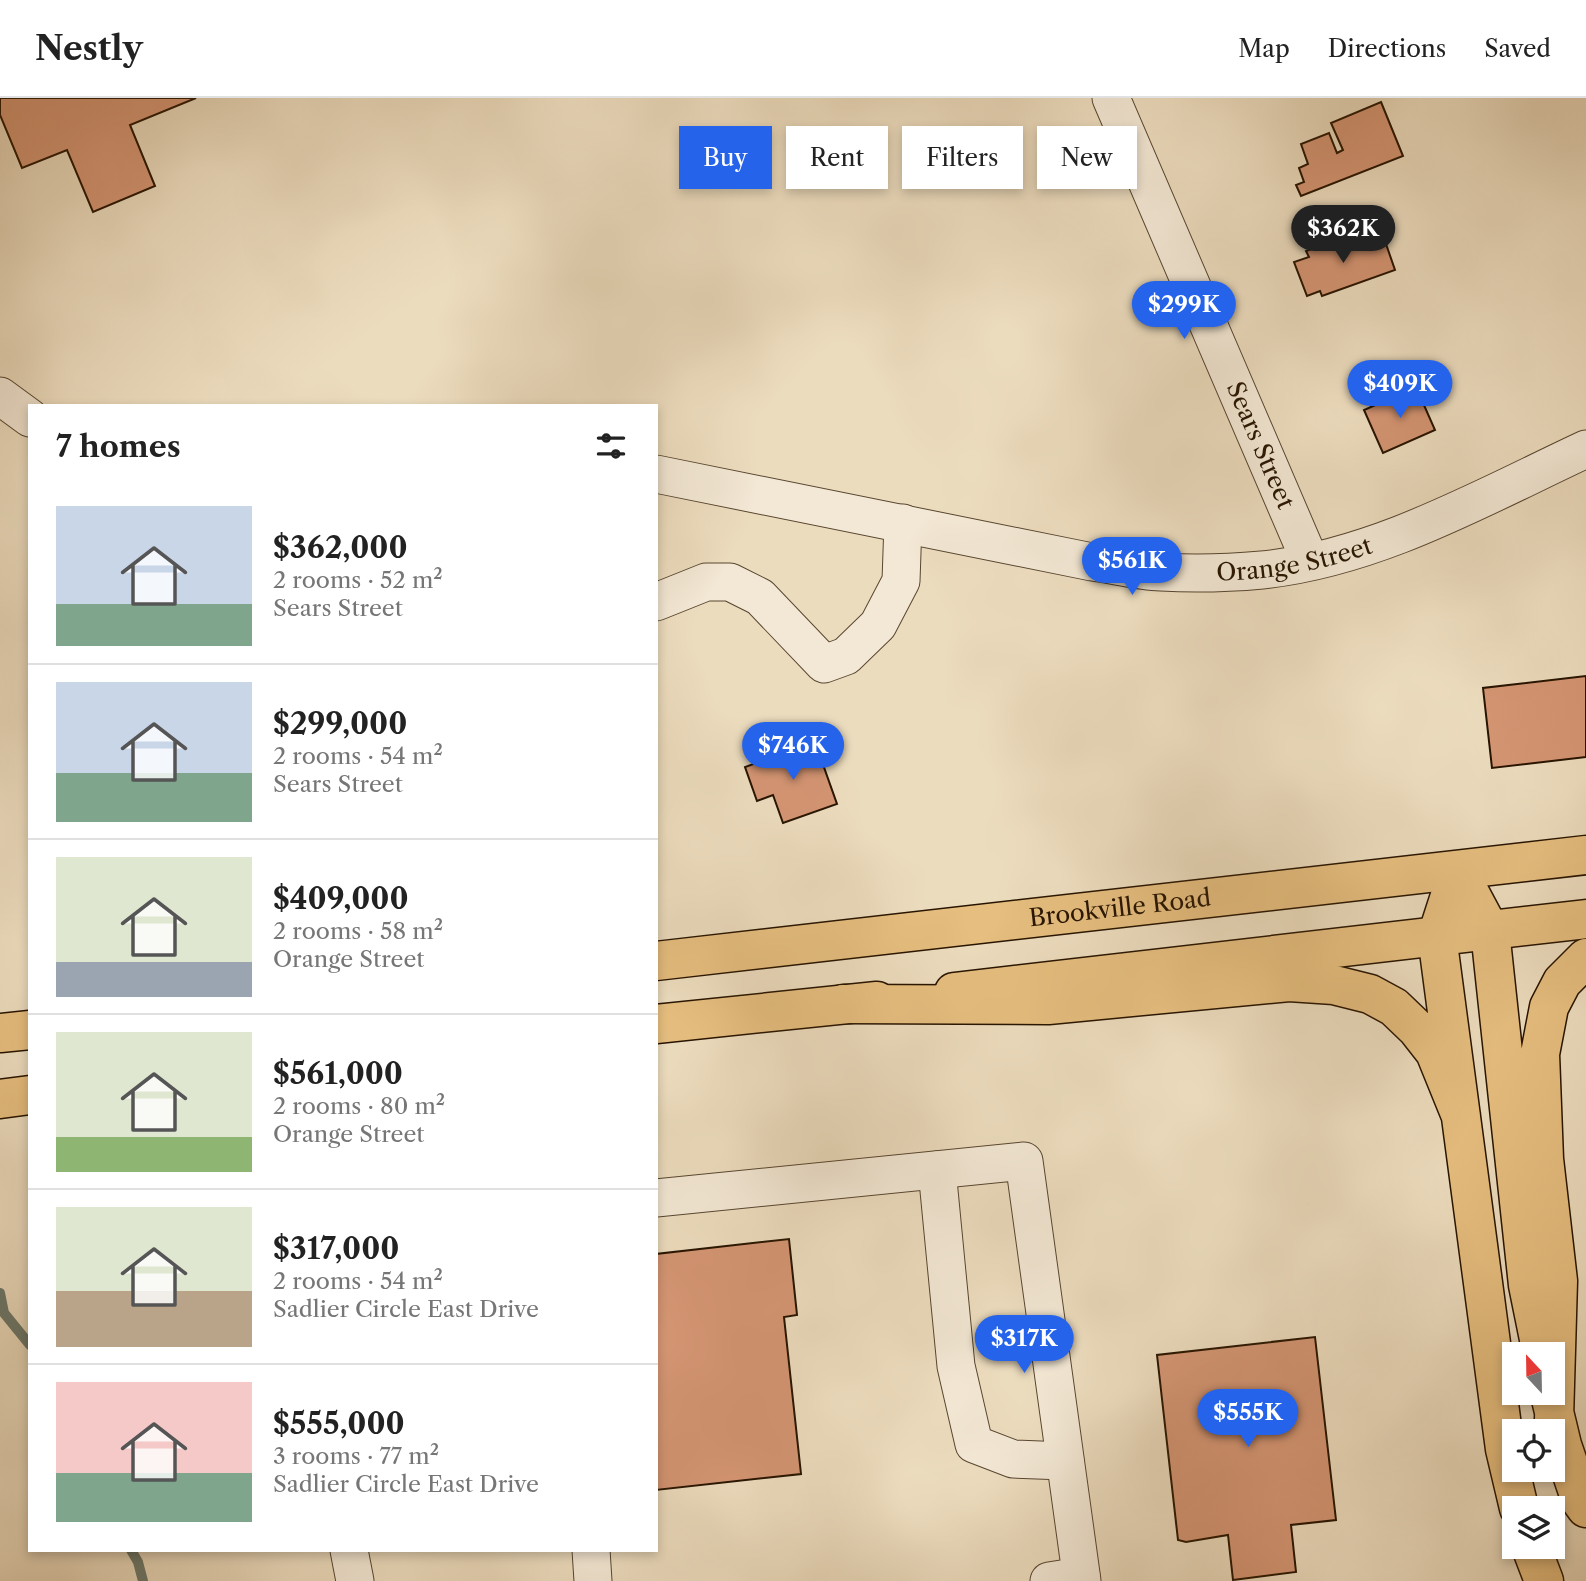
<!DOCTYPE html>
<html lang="en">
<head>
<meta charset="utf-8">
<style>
  body { margin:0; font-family:"Libre Caslon Text",serif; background:#f2f2f2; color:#222; height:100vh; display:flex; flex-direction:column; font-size:26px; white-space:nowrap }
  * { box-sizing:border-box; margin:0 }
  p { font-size:23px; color:#767676 }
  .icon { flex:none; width:38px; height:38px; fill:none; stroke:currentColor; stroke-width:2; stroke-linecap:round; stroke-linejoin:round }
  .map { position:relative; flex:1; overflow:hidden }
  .sheet { position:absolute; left:28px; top:306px; width:630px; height:1148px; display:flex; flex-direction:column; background:#fff; border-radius:0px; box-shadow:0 4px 10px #0003 }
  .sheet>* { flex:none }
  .hud { position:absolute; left:679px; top:28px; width:665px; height:63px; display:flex; gap:14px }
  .needle { width:46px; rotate:338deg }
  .tools { position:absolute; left:1502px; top:1244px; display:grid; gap:14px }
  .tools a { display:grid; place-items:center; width:63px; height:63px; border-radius:0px; background:#fff; box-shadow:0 4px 10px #0003; font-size:35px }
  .price { position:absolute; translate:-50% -60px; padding:0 16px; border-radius:24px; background:#2563eb; color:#fff; font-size:23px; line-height:46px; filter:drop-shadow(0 2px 4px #0008) }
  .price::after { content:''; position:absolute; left:50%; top:42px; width:21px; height:16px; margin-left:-10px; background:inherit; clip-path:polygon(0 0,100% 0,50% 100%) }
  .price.on { background:#222; color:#fff }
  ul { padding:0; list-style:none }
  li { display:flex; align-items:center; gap:21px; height:175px; padding:0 28px }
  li+li { border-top:2px solid #e0e0e0 }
  li span { display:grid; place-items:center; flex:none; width:196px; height:140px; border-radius:0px; color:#555 }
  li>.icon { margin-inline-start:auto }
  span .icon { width:84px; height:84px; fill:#fffc; stroke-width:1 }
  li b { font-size:30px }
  h2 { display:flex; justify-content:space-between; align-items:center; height:84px; padding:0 28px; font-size:30px }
  .pill { padding:0 24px; border-radius:0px; background:#fff; box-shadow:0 4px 10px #0003; font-size:24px; line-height:63px }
  .pill.on { background:#2563eb; color:#fff }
  header { display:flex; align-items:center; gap:42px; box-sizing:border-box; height:98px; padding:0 35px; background:#fff; border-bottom:2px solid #e0e0e0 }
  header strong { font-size:33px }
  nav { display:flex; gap:38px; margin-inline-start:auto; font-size:24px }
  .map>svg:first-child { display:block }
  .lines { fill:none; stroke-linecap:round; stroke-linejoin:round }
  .stream { stroke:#6b786c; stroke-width:10 }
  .building { fill:#d49573; stroke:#271400; stroke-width:2 }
  .minor-casing { stroke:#584630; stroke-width:39 }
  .major-casing { stroke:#271400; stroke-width:41 }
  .highway-casing { stroke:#271400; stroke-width:41 }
  .minor { stroke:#f3e8d5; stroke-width:37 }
  .major { stroke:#e6be7f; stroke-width:38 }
  .highway { stroke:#e6be7f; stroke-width:38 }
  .labels { text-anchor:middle; stroke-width:5; stroke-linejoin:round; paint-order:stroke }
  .street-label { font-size:24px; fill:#271400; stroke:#f3e8d5 }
</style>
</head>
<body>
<header>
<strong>Nestly</strong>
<nav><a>Map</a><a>Directions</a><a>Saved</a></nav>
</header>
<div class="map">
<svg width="1586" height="1483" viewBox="0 0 1586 1483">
  <rect width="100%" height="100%" fill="#ecdcbe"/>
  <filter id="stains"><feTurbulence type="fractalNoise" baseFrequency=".00286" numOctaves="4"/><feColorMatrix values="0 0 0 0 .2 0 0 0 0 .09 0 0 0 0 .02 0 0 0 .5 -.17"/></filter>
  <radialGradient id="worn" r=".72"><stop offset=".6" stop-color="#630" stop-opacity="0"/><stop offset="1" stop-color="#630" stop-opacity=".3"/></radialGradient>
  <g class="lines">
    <path class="stream" d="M0 1195 4 1215 30 1247
      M131 1452 138 1464 143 1483"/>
  </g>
  <path class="building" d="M0 0H196L130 27 155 88 93 114 67 52 22 70 0 17Z
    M1381 4 1403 58 1301 98 1296 87 1304 84 1299 70 1308 66 1301 46 1329 35 1337 55 1343 52 1331 25Z
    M1363 133 1370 152 1386 146 1395 172 1322 198 1320 193 1307 198 1294 164 1309 159 1306 153Z
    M1416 289 1435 332 1383 355 1364 312Z
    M1586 578V659L1492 670 1483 590Z
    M815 644 837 706 783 725 773 697 757 703 745 669Z
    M789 1141 797 1217 784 1219 801 1376 656 1392V1156Z
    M1315 1239 1336 1422 1291 1427 1296 1474 1233 1482 1228 1437 1186 1444 1178 1442 1157 1257Z"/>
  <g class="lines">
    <defs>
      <g id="minor">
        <path id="s1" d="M1111 0 1310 463"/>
        <path d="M0 298 30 320"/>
        <path id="s2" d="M656 376 1092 464C1115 467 1138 473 1161 474 1194 476 1229 475 1262 472 1377 460 1483 399 1586 351"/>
        <path d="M656 504 706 484H730L760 499 824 566 846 558 878 527 901 483 903 425"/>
        <path d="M937 1072 956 1268 974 1346 1013 1361 1065 1363"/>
        <path d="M656 1100 1024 1063 1082 1483"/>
        <path d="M349 1452 355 1483"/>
        <path d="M591 1452 593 1483"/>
        <path d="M1049 1483 1081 1478"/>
      </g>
      <g id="major">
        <path id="s3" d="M656 863 1586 757"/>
        <path d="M954 894 1586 821"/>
        <path d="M656 926 877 903"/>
        <path d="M0 935 30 932"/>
        <path d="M0 1001 30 997"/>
      </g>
      <path id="highway" d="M1458 773 1437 838 1505 1351 1519 1410
        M1458 773 1490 833 1528 1187 1542 1256
        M843 906 1048 907 1289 884 1334 887 1370 896 1394 909 1417 931 1435 954 1461 1018
        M1550 1297 1562 1347 1581 1403 1586 1410
        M1554 1321 1558 1183 1544 1061 1540 956 1549 909 1562 884 1586 860
        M1531 1449 1544 1483"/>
    </defs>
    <use href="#minor" class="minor-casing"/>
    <use href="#major" class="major-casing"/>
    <use href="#highway" class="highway-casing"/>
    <use href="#minor" class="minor"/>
    <use href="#major" class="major"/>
    <use href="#highway" class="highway"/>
  </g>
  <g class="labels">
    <g class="street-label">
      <text dy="8" stroke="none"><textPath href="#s1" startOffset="378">Sears Street</textPath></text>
      <text dy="8" stroke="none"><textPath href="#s2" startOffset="649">Orange Street</textPath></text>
      <text dy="8" stroke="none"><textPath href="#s3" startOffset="467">Brookville Road</textPath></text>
    </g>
  </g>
  <rect width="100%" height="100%" filter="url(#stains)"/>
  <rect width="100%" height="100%" fill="url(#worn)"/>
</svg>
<div class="tools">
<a><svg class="needle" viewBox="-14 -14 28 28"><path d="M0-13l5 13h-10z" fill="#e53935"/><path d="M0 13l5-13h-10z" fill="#767676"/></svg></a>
<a><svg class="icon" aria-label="locate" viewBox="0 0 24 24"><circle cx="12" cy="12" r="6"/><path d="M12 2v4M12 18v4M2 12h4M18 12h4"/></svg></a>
<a><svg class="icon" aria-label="layers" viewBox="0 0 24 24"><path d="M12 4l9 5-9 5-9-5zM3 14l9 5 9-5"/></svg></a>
</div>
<b class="price on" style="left:1343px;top:167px">$362K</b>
<b class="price" style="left:1184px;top:243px">$299K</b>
<b class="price" style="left:1400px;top:322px">$409K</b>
<b class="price" style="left:1132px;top:499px">$561K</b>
<b class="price" style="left:793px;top:684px">$746K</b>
<b class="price" style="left:1024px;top:1277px">$317K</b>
<b class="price" style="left:1248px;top:1351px">$555K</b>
<div class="hud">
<a class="pill on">Buy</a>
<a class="pill">Rent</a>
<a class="pill">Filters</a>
<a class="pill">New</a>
</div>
<section class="sheet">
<h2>7 homes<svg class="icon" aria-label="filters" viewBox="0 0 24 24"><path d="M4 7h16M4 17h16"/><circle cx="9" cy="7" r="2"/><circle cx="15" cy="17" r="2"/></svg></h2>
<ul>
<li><span style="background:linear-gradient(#c9d6e8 70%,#7fa58c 0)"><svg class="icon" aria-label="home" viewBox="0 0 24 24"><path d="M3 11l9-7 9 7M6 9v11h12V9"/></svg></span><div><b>$362,000</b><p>2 rooms · 52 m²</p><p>Sears Street</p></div></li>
<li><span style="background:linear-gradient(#c9d6e8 65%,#7fa58c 0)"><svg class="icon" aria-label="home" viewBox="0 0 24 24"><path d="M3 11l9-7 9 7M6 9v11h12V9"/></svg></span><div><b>$299,000</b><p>2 rooms · 54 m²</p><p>Sears Street</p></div></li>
<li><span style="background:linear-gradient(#dfe7d0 75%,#9aa5b1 0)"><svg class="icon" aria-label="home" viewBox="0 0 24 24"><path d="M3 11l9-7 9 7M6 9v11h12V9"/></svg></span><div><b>$409,000</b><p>2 rooms · 58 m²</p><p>Orange Street</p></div></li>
<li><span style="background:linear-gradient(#dfe7d0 75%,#8fb573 0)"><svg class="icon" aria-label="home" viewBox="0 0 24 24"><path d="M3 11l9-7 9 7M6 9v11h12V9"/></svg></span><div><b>$561,000</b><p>2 rooms · 80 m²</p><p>Orange Street</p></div></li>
<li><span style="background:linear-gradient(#dfe7d0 60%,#b9a48a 0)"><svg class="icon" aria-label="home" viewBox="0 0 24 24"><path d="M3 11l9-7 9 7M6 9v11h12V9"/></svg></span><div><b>$317,000</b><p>2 rooms · 54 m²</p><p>Sadlier Circle East Drive</p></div></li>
<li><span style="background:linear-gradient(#f6c9c9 65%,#7fa58c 0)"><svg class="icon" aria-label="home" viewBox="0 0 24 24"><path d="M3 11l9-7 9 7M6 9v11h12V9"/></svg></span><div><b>$555,000</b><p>3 rooms · 77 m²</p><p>Sadlier Circle East Drive</p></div></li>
</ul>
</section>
</div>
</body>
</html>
